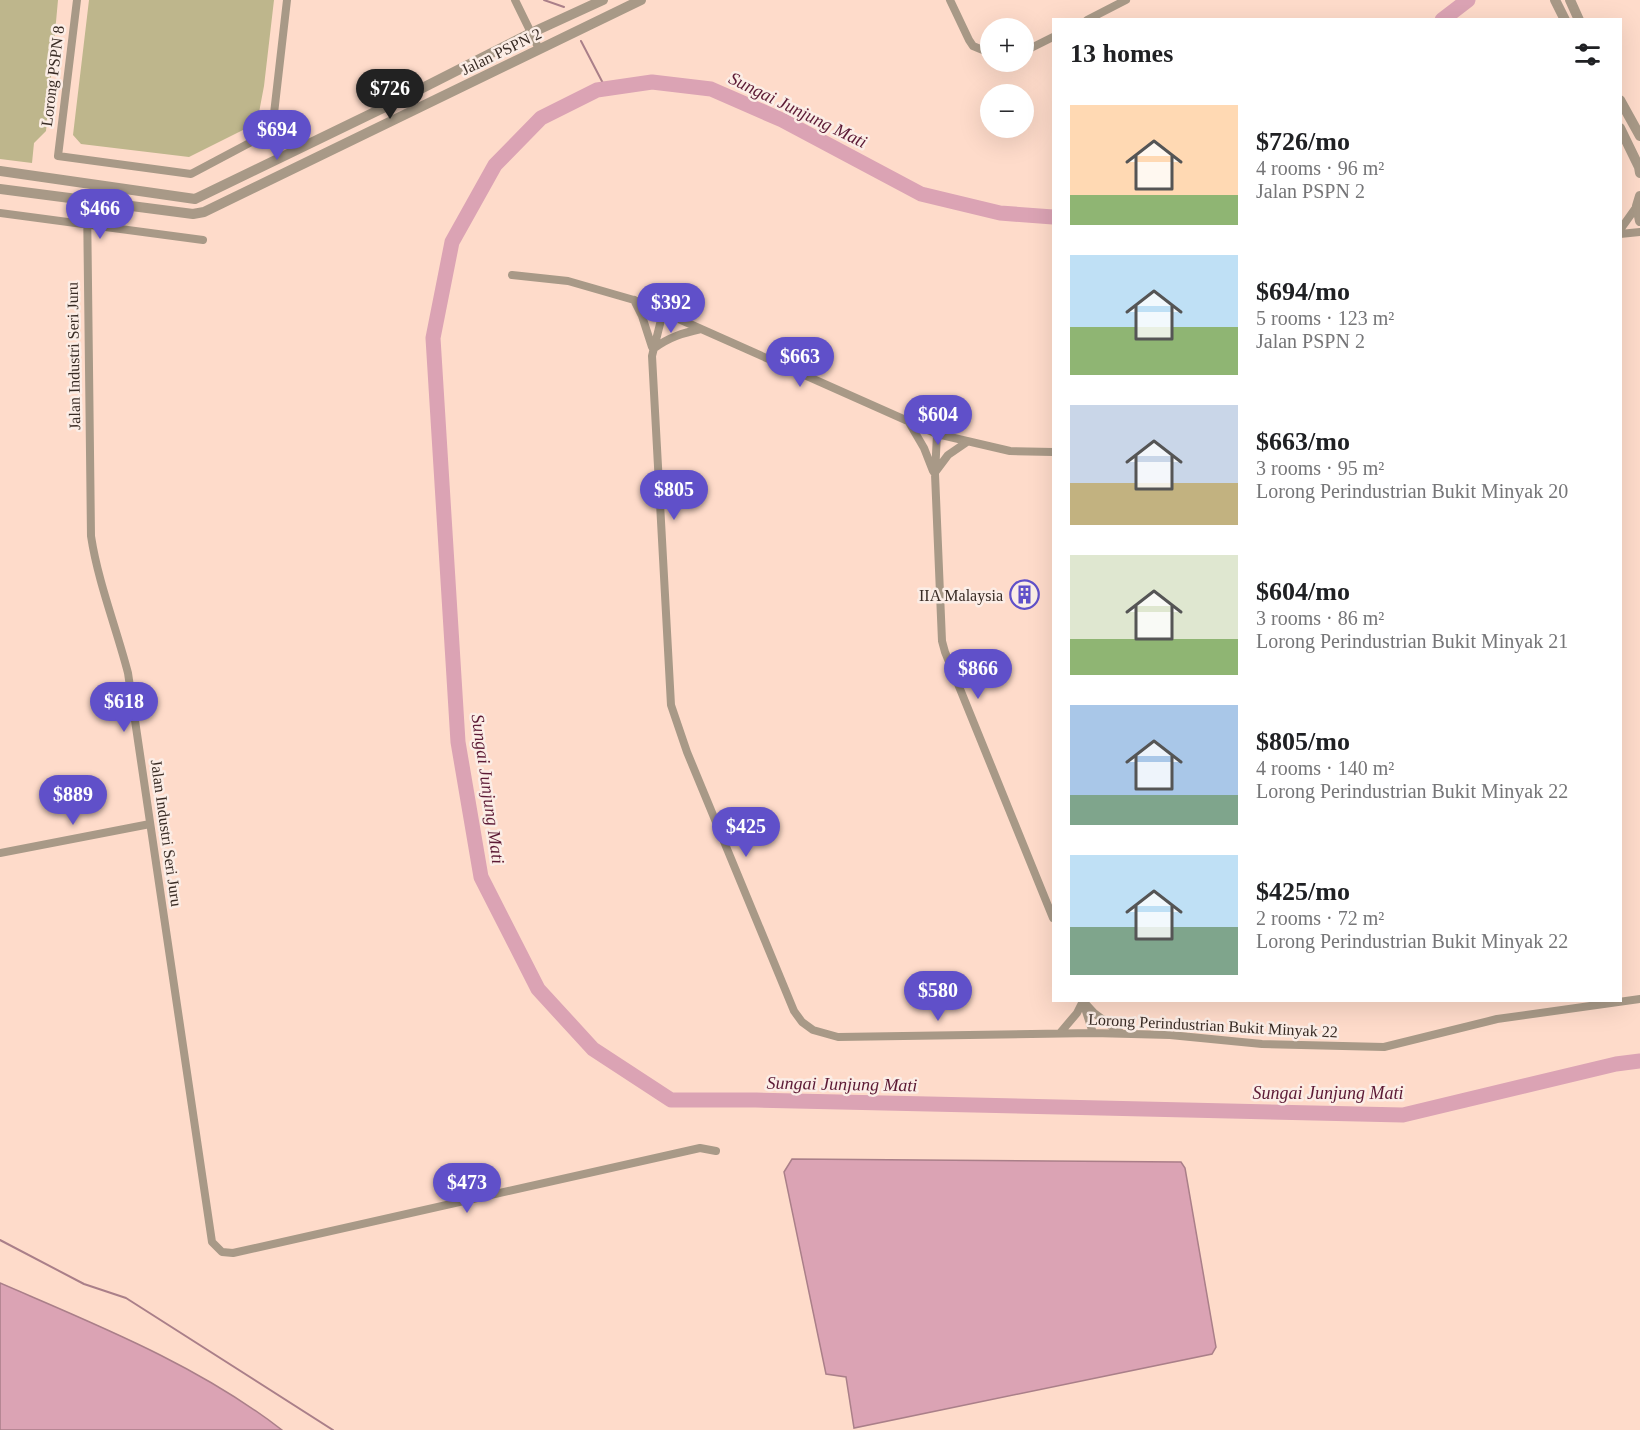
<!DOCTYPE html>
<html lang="en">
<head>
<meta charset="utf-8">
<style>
  body { margin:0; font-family:"Times New Roman",serif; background:#f6f6f6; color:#202124; height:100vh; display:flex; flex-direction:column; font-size:22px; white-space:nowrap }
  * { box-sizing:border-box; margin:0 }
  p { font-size:20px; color:#757577 }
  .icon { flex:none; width:33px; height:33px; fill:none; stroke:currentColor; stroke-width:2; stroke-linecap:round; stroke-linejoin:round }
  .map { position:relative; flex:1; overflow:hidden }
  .details { position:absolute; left:1052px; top:18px; width:570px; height:984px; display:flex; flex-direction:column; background:#fff; border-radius:0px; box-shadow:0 6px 24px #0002 }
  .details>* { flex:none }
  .buttons { position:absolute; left:980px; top:18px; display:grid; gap:12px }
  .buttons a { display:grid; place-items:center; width:54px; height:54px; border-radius:50%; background:#fff; box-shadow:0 6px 24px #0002; font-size:30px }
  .price { position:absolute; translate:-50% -51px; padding:0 14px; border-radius:21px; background:#6050c9; color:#fff; font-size:20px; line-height:39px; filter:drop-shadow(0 2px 3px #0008) }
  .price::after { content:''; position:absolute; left:50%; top:36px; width:18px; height:14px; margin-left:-9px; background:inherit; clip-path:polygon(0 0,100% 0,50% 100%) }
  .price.selected { background:#222; color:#fff }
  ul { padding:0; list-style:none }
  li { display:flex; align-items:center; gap:18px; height:150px; padding:0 18px }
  li span { display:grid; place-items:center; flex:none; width:168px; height:120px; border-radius:0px; color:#555 }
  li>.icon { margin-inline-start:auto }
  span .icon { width:72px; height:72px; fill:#fffc; stroke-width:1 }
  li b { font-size:26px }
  h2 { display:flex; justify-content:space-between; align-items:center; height:72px; padding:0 18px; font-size:26px }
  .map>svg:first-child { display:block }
  .green { fill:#beb68c }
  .water { fill:#dba3b4; stroke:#aa7f89; stroke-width:1.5 }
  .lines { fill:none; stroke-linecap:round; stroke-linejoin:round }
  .stream { stroke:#aa7f89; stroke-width:2 }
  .river { stroke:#dba3b4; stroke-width:15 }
  .minor { stroke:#a89987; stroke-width:8 }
  .tertiary { stroke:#a89987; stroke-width:10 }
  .labels { text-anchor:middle; stroke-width:5; stroke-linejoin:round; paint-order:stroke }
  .street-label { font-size:16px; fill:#382b24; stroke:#fbede6 }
  .poi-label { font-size:16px; fill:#382b24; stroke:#fbede6; text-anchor:end }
  .water-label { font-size:18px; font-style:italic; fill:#5c1a35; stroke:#fbede6 }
</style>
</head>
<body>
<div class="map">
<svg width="1640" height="1430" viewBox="0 0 1640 1430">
  <rect width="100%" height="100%" fill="#fedbca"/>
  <path class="green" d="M0 0H58L46 131 34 143 32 163 0 159Z
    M89 0H274L264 86 257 123 189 157 81 144 73 135Z"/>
  <path class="water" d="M792 1159 1181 1162 1185 1168 1216 1347 1212 1354 854 1428 846 1377 826 1374 784 1172Z
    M0 1283C97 1325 198 1365 282 1430H0Z"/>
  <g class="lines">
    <path class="stream" d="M544 0 564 7
      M581 41 606 89
      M0 1240 84 1284 126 1298 333 1430"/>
    <path class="river" d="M1442 20 1468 0
      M1053 217 1000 213 921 194 782 120 711 89 652 82 597 90 541 118 495 165 452 242 433 338 458 742 481 877 538 989 593 1049 671 1100H756L1403 1115 1616 1064 1640 1061"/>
    <path class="minor" d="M77 0 58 156 191 174 272 131 287 0
      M515 0 539 49
      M950 0 969 40 973 46 990 53
      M1087 20 1126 0
      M1023 52 1053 37
      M87 200 91 536C98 582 116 627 128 673L212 1242 222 1252 233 1253 700 1148 716 1151
      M0 213 203 240
      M1620 230 1637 206
      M1620 234 1640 232
      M512 275 568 281 634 300 663 312 937 434 1010 451 1053 452
      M634 300 642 316 652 347
      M663 312 652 356 671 705 687 752 794 1011 802 1022 813 1030 838 1037 1093 1033 1170 1035 1262 1044 1384 1047 1497 1019 1640 999
      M653 349C669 337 683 333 701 329
      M910 424 924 448 933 471
      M937 434 935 474 942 641 945 652 1053 918
      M936 471 948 455 967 442
      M0 853 150 824
      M1083 1001 1094 1013 1121 1033
      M1084 1005 1093 1033
      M1060 1033 1077 1013 1083 1001"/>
    <path class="tertiary" d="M1555 0 1565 20
      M1570 0 1579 20
      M1620 100 1640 136
      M1620 128 1639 167 1640 173
      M0 171 195 199 383 108 531 33 603 0
      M0 189 193 214 204 212 641 0
      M1640 196 1637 206 1640 221"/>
  </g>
  <defs>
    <symbol id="building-ring" viewBox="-11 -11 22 22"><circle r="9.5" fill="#fbede6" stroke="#6050c9" stroke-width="1.5"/><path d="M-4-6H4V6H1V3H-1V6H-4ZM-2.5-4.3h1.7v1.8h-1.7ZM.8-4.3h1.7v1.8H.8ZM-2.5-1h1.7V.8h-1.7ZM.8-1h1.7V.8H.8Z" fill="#6050c9"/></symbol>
  </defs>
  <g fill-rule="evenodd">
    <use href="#building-ring" x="1008" y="578" width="33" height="33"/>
  </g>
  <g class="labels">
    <g class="street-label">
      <text transform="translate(501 51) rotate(-26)" y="6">Jalan PSPN 2</text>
      <text transform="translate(52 76) rotate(-83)" y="6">Lorong PSPN 8</text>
      <text transform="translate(73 356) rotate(-91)" y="6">Jalan Industri Seri Juru</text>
      <text transform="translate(167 833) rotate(82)" y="6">Jalan Industri Seri Juru</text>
      <text transform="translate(1213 1025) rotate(3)" y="6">Lorong Perindustrian Bukit Minyak 22</text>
    </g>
    <g class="poi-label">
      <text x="1003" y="601">IIA Malaysia</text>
    </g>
    <g class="water-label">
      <text transform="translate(798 110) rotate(26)" y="6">Sungai Junjung Mati</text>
      <text transform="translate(488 789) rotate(82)" y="6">Sungai Junjung Mati</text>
      <text transform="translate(842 1084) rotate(1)" y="6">Sungai Junjung Mati</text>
      <text x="1328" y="1099">Sungai Junjung Mati</text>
    </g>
  </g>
</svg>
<div class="buttons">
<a>+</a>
<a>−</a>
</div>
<b class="price selected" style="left:390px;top:120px">$726</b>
<b class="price" style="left:277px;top:161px">$694</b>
<b class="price" style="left:100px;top:240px">$466</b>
<b class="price" style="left:671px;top:334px">$392</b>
<b class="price" style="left:800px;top:388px">$663</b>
<b class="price" style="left:938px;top:446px">$604</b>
<b class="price" style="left:674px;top:521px">$805</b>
<b class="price" style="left:978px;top:700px">$866</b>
<b class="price" style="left:124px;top:733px">$618</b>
<b class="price" style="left:73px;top:826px">$889</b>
<b class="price" style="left:746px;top:858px">$425</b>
<b class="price" style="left:938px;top:1022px">$580</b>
<b class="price" style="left:467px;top:1214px">$473</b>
<section class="details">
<h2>13 homes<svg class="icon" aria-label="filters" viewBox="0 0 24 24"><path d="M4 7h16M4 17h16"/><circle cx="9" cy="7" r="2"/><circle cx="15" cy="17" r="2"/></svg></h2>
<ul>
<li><span style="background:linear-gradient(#ffd9b3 75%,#8fb573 0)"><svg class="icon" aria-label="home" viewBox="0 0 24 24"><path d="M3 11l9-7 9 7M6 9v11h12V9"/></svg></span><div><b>$726/mo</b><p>4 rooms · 96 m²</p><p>Jalan PSPN 2</p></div></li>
<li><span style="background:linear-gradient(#bfe0f5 60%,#8fb573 0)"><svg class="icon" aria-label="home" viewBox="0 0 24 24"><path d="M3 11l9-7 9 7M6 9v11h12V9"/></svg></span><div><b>$694/mo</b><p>5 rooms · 123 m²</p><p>Jalan PSPN 2</p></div></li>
<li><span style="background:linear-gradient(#c9d6e8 65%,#c2b280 0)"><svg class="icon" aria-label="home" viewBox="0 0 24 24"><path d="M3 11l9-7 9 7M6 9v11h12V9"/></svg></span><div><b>$663/mo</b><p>3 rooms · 95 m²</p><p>Lorong Perindustrian Bukit Minyak 20</p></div></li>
<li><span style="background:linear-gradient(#dfe7d0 70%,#8fb573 0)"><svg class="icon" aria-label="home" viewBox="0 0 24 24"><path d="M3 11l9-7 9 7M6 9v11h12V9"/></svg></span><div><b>$604/mo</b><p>3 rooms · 86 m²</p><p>Lorong Perindustrian Bukit Minyak 21</p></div></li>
<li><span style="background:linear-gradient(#a9c7e8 75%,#7fa58c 0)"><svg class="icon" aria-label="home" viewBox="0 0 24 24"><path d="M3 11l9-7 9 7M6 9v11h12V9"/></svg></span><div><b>$805/mo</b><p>4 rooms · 140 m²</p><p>Lorong Perindustrian Bukit Minyak 22</p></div></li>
<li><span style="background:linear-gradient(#bfe0f5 60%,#7fa58c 0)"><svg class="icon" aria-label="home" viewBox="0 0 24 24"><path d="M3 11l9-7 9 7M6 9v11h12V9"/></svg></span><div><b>$425/mo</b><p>2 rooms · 72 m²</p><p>Lorong Perindustrian Bukit Minyak 22</p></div></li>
</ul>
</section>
</div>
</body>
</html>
